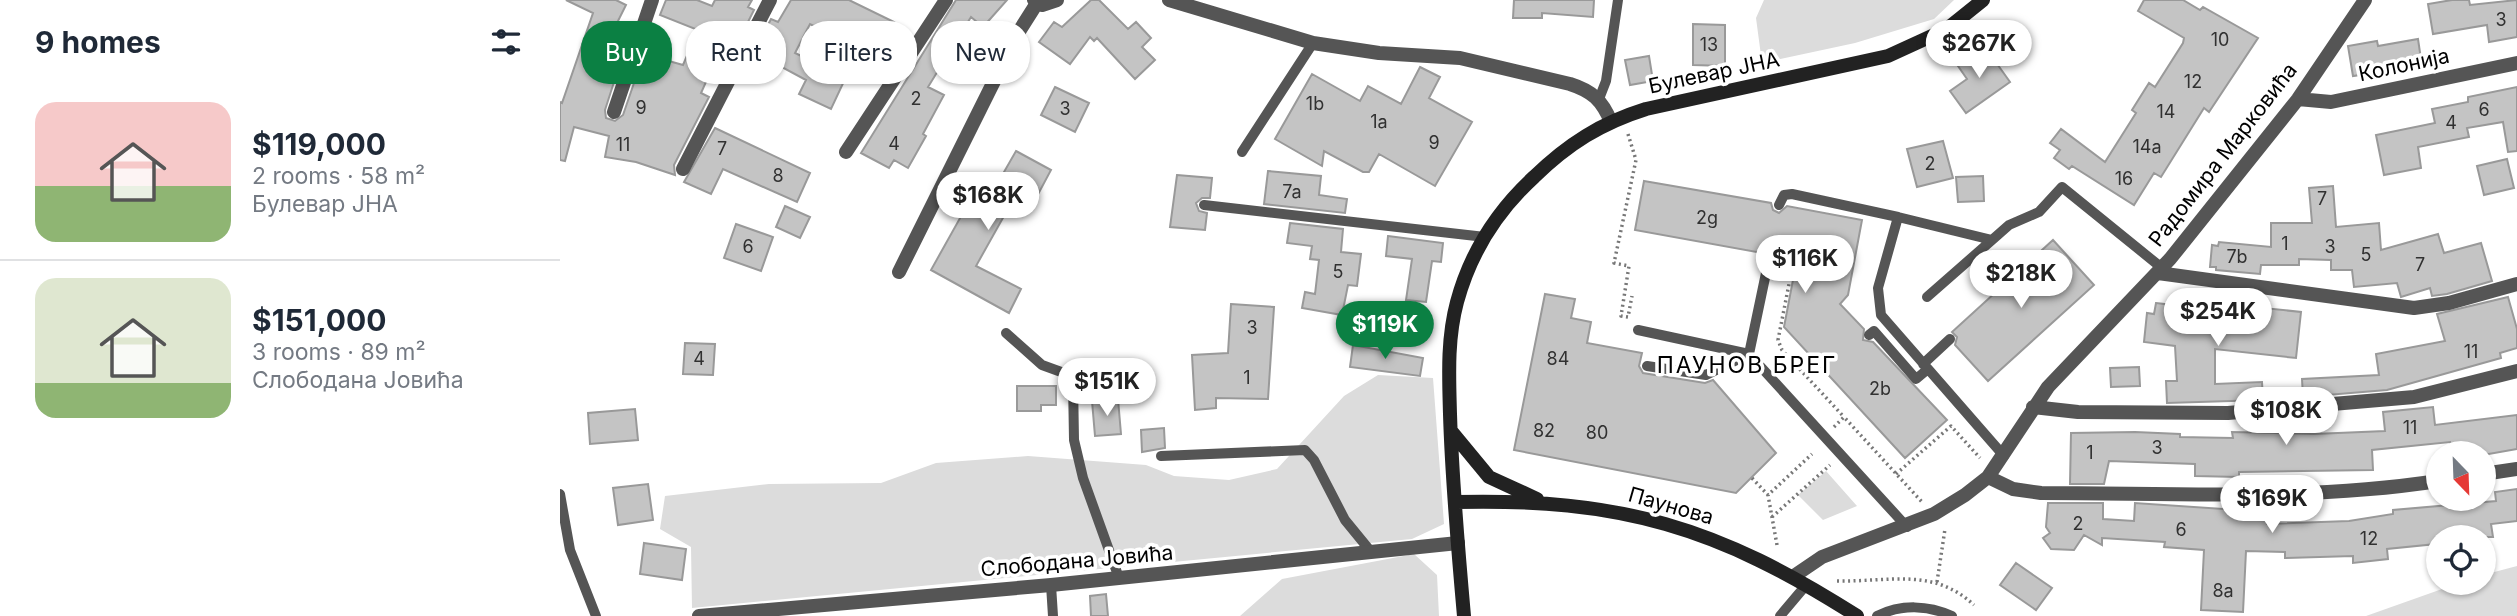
<!DOCTYPE html>
<html lang="en">
<head>
<meta charset="utf-8">
<style>
  body { margin:0; font-family:Inter,sans-serif; background:#f2f2f3; color:#1f2937; height:100vh; display:flex; flex-direction:column; font-size:26px; white-space:nowrap }
  * { box-sizing:border-box; margin:0 }
  p { font-size:23px; color:#747a83 }
  .icon { flex:none; width:38px; height:38px; fill:none; stroke:currentColor; stroke-width:2; stroke-linecap:round; stroke-linejoin:round }
  .map { position:relative; flex:1; overflow:hidden }
  .details { display:flex; flex-direction:column; background:#fff; width:560px }
  .details>* { flex:none }
  .hud { position:absolute; left:21px; top:21px; width:665px; height:63px; display:flex; gap:14px }
  .needle { width:46px; rotate:157deg }
  .tools { position:absolute; left:1866px; top:441px; display:grid; gap:14px }
  .tools a { display:grid; place-items:center; width:70px; height:70px; border-radius:50%; background:#fff; box-shadow:0 2px 5px #0004; font-size:35px }
  .price { position:absolute; translate:-50% -60px; padding:0 16px; border-radius:24px; background:#fff; color:#222; font-size:23px; line-height:46px; filter:drop-shadow(0 2px 4px #0008) }
  .price::after { content:''; position:absolute; left:50%; top:42px; width:21px; height:16px; margin-left:-10px; background:inherit; clip-path:polygon(0 0,100% 0,50% 100%) }
  .price.on { background:#0b8043; color:#fff }
  ul { padding:0; list-style:none }
  li { display:flex; align-items:center; gap:21px; height:175px; padding:0 35px }
  li+li { border-top:2px solid #e0e1e3 }
  li span { display:grid; place-items:center; flex:none; width:196px; height:140px; border-radius:21px; color:#555 }
  li>.icon { margin-inline-start:auto }
  span .icon { width:84px; height:84px; fill:#fffc; stroke-width:1 }
  li b { font-size:30px }
  h2 { display:flex; justify-content:space-between; align-items:center; height:84px; padding:0 35px; font-size:30px }
  .chip { padding:0 24px; border-radius:28px; background:#fff; box-shadow:0 2px 5px #0004; font-size:24px; line-height:63px }
  .chip.on { background:#0b8043; color:#fff }
  main { display:flex; flex:1; min-height:0 }
  .map>svg:first-child { display:block }
  .green { fill:#dcdcdc }
  .building { fill:#c4c4c4; stroke:#999; stroke-width:2 }
  .lines { fill:none; stroke-linecap:round; stroke-linejoin:round }
  .path { stroke:#777; stroke-width:3.5; stroke-dasharray:2 3.5; stroke-linecap:butt }
  .lane { stroke:#555; stroke-width:10 }
  .street { stroke:#555; stroke-width:14 }
  .secondary { stroke:#222; stroke-width:14 }
  .labels { text-anchor:middle; stroke-width:7; stroke-linejoin:round; paint-order:stroke }
  .number-label { font-size:18px; fill:#313131 }
  .street-label { font-size:21px; fill:#000; stroke:#fff }
  .neighbourhood-label { font-size:23px; letter-spacing:2px; fill:#000; stroke:#fff }
</style>
</head>
<body>
<main>
<section class="details">
<h2>9 homes<svg class="icon" aria-label="filters" viewBox="0 0 24 24"><path d="M4 7h16M4 17h16"/><circle cx="9" cy="7" r="2"/><circle cx="15" cy="17" r="2"/></svg></h2>
<ul>
<li><span style="background:linear-gradient(#f6c9c9 60%,#8fb573 0)"><svg class="icon" aria-label="home" viewBox="0 0 24 24"><path d="M3 11l9-7 9 7M6 9v11h12V9"/></svg></span><div><b>$119,000</b><p>2 rooms · 58 m²</p><p>Булевар ЈНА</p></div></li>
<li><span style="background:linear-gradient(#dfe7d0 75%,#8fb573 0)"><svg class="icon" aria-label="home" viewBox="0 0 24 24"><path d="M3 11l9-7 9 7M6 9v11h12V9"/></svg></span><div><b>$151,000</b><p>3 rooms · 89 m²</p><p>Слободана Јовића</p></div></li>
</ul>
</section>
<div class="map">
<svg width="1957" height="616" viewBox="0 0 1957 616">
  <rect width="100%" height="100%" fill="#fff"/>
  <path class="green" d="M1204 0H1394L1374 19 1295 43 1202 63 1196 18Z
    M818 375 873 378 884 524 852 539 132 608 131 547 100 529 105 496 209 484 321 483 376 463 468 456 586 465 614 476 669 480 717 469 784 396Z
    M1266 471 1297 506 1263 520 1238 495Z
    M854 554 877 575 879 616H680L722 579Z
    M1957 566V616H1806L1899 583H1923V575Z"/>
  <path class="building" d="M6 0H56L66 5 50 37 60 41 58 46 65 48 45 110 46 118 55 121 63 115 84 54 123 65 138 30 100 15 106 0H137L152 6 155 0H192L188 7 194 10 177 44 171 40 167 51 161 48 141 93 149 97 114 165 115 175 76 162 45 157 49 136 14 127 5 161 0 160V102L2 103 33 13Z
    M231 0H289L334 22 316 57 250 24 235 53 286 77 271 109 239 94 246 80 194 52 211 19 218 22Z
    M396 0H447L423 27 411 17 368 87 384 95 363 134 366 136 348 168 334 160 329 168 301 153Z
    M531 0H539L568 29 576 22 591 38 582 47 595 60 575 79 537 38 534 41 530 37 510 64 479 42 494 22 502 27Z
    M954 0H1034L1033 17 982 13V18H953Z
    M1584 0H1623L1640 10 1643 7 1698 38 1649 112 1644 108 1601 177 1594 173 1574 205 1512 166 1509 169 1494 158 1500 150 1490 143 1501 129 1545 162 1576 113 1572 110 1589 83 1595 87 1623 43 1624 38 1578 11Z
    M1892 0H1909L1910 5 1957 0V37L1929 42 1927 25 1873 34 1868 4Z
    M1133 24 1165 25V66L1133 65Z
    M1858 39 1862 66 1793 76 1788 46 1817 41 1818 46Z
    M1425 47 1450 82 1406 113 1390 91 1407 79 1398 66Z
    M1089 56 1093 81 1070 85 1065 60Z
    M860 67 880 77 869 98 912 122 875 186 819 154 809 172H803L764 151 762 166 715 139 752 74 800 101 808 86 841 104Z
    M495 87 529 103 515 132 481 115Z
    M1957 87V151L1948 152 1943 122 1907 128 1909 137 1858 147 1861 168 1824 175 1816 135 1875 123 1872 109 1908 102V97Z
    M155 128 250 173 237 202 163 169 151 194 124 182Z
    M1383 141 1393 178 1357 187 1347 149Z
    M456 151 491 170 475 200 458 191 416 266 461 289 449 313 371 270 418 186 432 193Z
    M1947 159 1954 188 1924 195 1917 166Z
    M708 171 761 176 759 195 787 199 785 213 704 204Z
    M617 175 652 178 650 198H642L636 203 639 211 647 213 645 230 610 227Z
    M1423 176 1424 201 1398 202 1396 177Z
    M1084 181 1211 203 1213 210 1219 213 1227 206 1302 220 1288 295 1280 304 1304 329 1303 340 1313 342 1387 420 1345 458 1224 327 1237 259 1218 256 1216 249 1211 246 1202 253 1075 230Z
    M1773 186 1776 227 1819 223 1821 250 1878 234 1884 253 1921 243 1932 281 1887 294 1872 296 1870 288 1841 297 1837 283 1794 287 1792 270H1771V260L1739 259V265H1701L1700 274 1656 270V267H1650L1652 245 1658 246 1659 242 1711 247V223H1752L1749 188Z
    M225 206 250 217 240 238 216 227Z
    M730 223 783 229 781 252 801 254 797 286 788 285 782 315 742 308 745 292 755 294 759 260 750 259 752 246 727 243Z
    M176 224 213 237 201 271 164 258Z
    M828 236 883 243 881 262 872 261 866 302 846 300 852 259 826 256Z
    M1493 240 1534 285 1428 381 1395 345 1397 337 1392 332Z
    M985 294 1015 299 1011 318 1031 322 1027 343 1082 353 1079 366 1083 373 1145 383 1153 380 1216 453 1176 493 954 450Z
    M1948 297 1957 329V348L1940 353 1941 358 1827 390 1743 397 1742 379 1819 375 1816 354 1885 341 1877 314Z
    M1596 303 1621 306V314L1647 317 1657 306 1666 305 1673 310 1677 320 1703 322 1704 308 1741 312 1736 358 1655 349V384L1702 382 1703 400 1607 403 1606 381H1617L1615 346 1584 342 1587 313 1594 314Z
    M671 304 714 307 708 399 656 398V408L635 410 632 355 668 353Z
    M125 343 155 344 153 375 123 374Z
    M793 345 863 358 860 376 790 367Z
    M1579 367 1580 386 1551 387 1550 368Z
    M457 386H496V405H481V411H457Z
    M558 399 561 434 535 436 532 401Z
    M1873 407 1875 425 1957 415V449L1923 455 1891 453 1890 442 1812 450 1813 470 1679 472V477L1635 476V464L1549 461 1544 484H1510L1511 433 1575 432 1620 434V437L1673 438 1672 432 1754 434 1825 431 1823 412Z
    M75 409 78 440 30 444 28 413Z
    M604 428 605 448 582 452 581 430Z
    M88 484 93 520 58 525 53 488Z
    M1957 489V521L1931 524 1933 537H1876V544L1827 549 1828 559 1793 563V556L1725 558V552L1686 551 1683 612 1641 610 1644 550 1604 547 1605 542 1542 538V545L1524 535 1514 550 1491 549 1483 538 1490 533 1486 527 1488 503H1543V519L1574 521 1575 503 1708 512 1707 524 1789 521 1833 514V510L1936 501 1935 492Z
    M84 543 126 549 122 580 80 574Z
    M1456 563 1492 588 1476 610 1440 585Z
    M546 594 548 616H531L530 596Z"/>
  <g class="lines">
    <path class="path" d="M1068 134 1076 160 1054 263 1069 266 1061 316 1068 317 1072 296
      M1219 277 1230 279 1218 340 1222 350 1284 417
      M1274 427 1284 417 1362 502
      M1336 474 1391 426 1420 458
      M1192 478 1208 495
      M1212 517 1270 465
      M1217 545 1208 495 1252 454
      M1277 581C1329 582 1373 567 1414 605
      M1377 582 1385 529"/>
    <path class="lane" d="M1039 99 1046 81 1058 0
      M682 152 753 43
      M644 205 925 237
      M1219 205 1224 195 1232 194 1338 217 1318 288 1321 315 1444 456
      M1338 217 1432 240 1449 225 1479 212 1502 187 1602 268
      M1367 297 1432 240
      M1078 330 1189 354 1210 254
      M446 333 482 365 504 373 513 381 514 440 523 478 559 578
      M1309 335 1314 331 1356 379 1368 369
      M1363 364 1390 339
      M1087 366 1146 375 1189 354 1347 527
      M601 456 745 450 754 460 785 520 812 553
      M0 494 10 550 36 616
      M491 585 493 616
      M1220 616 1247 584
      M1317 616C1341 604 1368 605 1392 616"/>
    <path class="street" d="M474 0 482 5 497 0
      M609 0 753 43 819 53 900 58 1010 84C1032 91 1042 100 1051 122
      M1738 99 1771 102 1957 63
      M54 112 92 0
      M286 152 386 0
      M123 169 210 0
      M339 272 458 33 477 3
      M1598 273 1854 308 1889 303 1957 284
      M1473 407 1518 412 1668 413 1854 397 1957 371
      M1923 474 1957 469
      M1428 477 1453 489 1481 493C1613 493 1747 501 1878 481
      M1234 576 1262 557 1374 514 1405 495 1428 477 1488 387 1610 259 1738 99 1805 0
      M139 616 491 585 898 543"/>
    <path class="secondary" d="M891 431 929 477 977 499
      M895 502C1060 498 1158 527 1297 616
      M904 616C898 549 892 481 890 414 889 377 887 339 897 302 910 254 937 211 974 177 1008 144 1041 123 1086 109L1328 56 1387 29 1423 0"/>
  </g>
  <g class="labels">
    <g class="number-label">
      <text x="1941" y="26">3</text>
      <text x="1660" y="46">10</text>
      <text x="1149" y="51">13</text>
      <text x="1633" y="88">12</text>
      <text x="356" y="105">2</text>
      <text x="755" y="110">1b</text>
      <text x="81" y="114">9</text>
      <text x="505" y="115">3</text>
      <text x="1924" y="116">6</text>
      <text x="1606" y="118">14</text>
      <text x="819" y="128">1a</text>
      <text x="1891" y="129">4</text>
      <text x="874" y="149">9</text>
      <text x="334" y="150">4</text>
      <text x="63" y="151">11</text>
      <text x="1587" y="153">14a</text>
      <text x="162" y="155">7</text>
      <text x="1370" y="170">2</text>
      <text x="218" y="182">8</text>
      <text x="1564" y="185">16</text>
      <text x="732" y="198">7a</text>
      <text x="1762" y="205">7</text>
      <text x="1147" y="224">2g</text>
      <text x="1725" y="250">1</text>
      <text x="188" y="253">6</text>
      <text x="1770" y="253">3</text>
      <text x="1806" y="261">5</text>
      <text x="1677" y="263">7b</text>
      <text x="1860" y="271">7</text>
      <text x="778" y="278">5</text>
      <text x="692" y="334">3</text>
      <text x="1911" y="358">11</text>
      <text x="139" y="365">4</text>
      <text x="998" y="365">84</text>
      <text x="687" y="384">1</text>
      <text x="1320" y="395">2b</text>
      <text x="1850" y="434">11</text>
      <text x="984" y="437">82</text>
      <text x="1037" y="439">80</text>
      <text x="1597" y="454">3</text>
      <text x="1530" y="459">1</text>
      <text x="1518" y="530">2</text>
      <text x="1621" y="536">6</text>
      <text x="1809" y="545">12</text>
      <text x="1663" y="597">8a</text>
    </g>
    <g class="street-label">
      <text transform="translate(1844 65) rotate(-12)" y="7">Колонија</text>
      <text transform="translate(1154 73) rotate(-12)" y="7">Булевар ЈНА</text>
      <text transform="translate(1663 155) rotate(-52)" y="7">Радомира Марковића</text>
      <text transform="translate(1111 506) rotate(16)" y="7">Паунова</text>
      <text transform="translate(517 561) rotate(-5)" y="7">Слободана Јовића</text>
    </g>
    <g class="neighbourhood-label">
      <text x="1187" y="373">ПАУНОВ БРЕГ</text>
    </g>
  </g>
</svg>
<div class="tools">
<a><svg class="needle" viewBox="-14 -14 28 28"><path d="M0-13l5 13h-10z" fill="#e53935"/><path d="M0 13l5-13h-10z" fill="#747a83"/></svg></a>
<a><svg class="icon" aria-label="locate" viewBox="0 0 24 24"><circle cx="12" cy="12" r="6"/><path d="M12 2v4M12 18v4M2 12h4M18 12h4"/></svg></a>
</div>
<b class="price" style="left:1419px;top:80px">$267K</b>
<b class="price" style="left:428px;top:232px">$168K</b>
<b class="price" style="left:1245px;top:295px">$116K</b>
<b class="price" style="left:1461px;top:310px">$218K</b>
<b class="price" style="left:1658px;top:348px">$254K</b>
<b class="price on" style="left:825px;top:361px">$119K</b>
<b class="price" style="left:547px;top:418px">$151K</b>
<b class="price" style="left:1726px;top:447px">$108K</b>
<b class="price" style="left:1712px;top:535px">$169K</b>
<div class="hud">
<a class="chip on">Buy</a>
<a class="chip">Rent</a>
<a class="chip">Filters</a>
<a class="chip">New</a>
</div>
</div>
</main>
</body>
</html>
